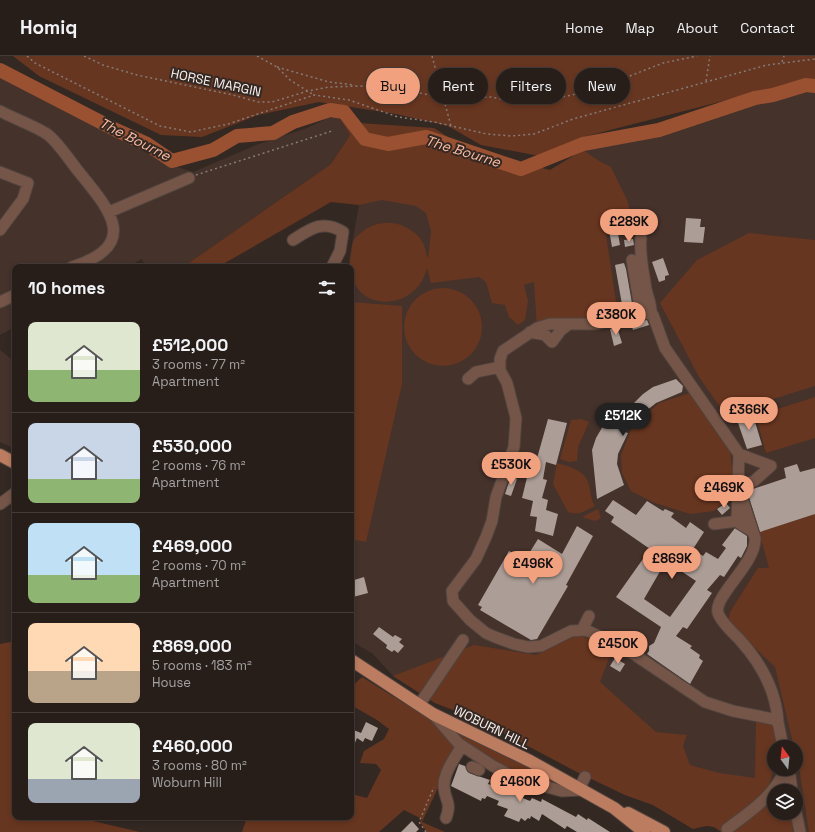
<!DOCTYPE html>
<html lang="en">
<head>
<meta charset="utf-8">
<style>
  body { margin:0; font-family:"Space Grotesk",sans-serif; background:#332b27; color:#f1f3f6; height:100vh; display:flex; flex-direction:column; font-size:15px; white-space:nowrap }
  * { box-sizing:border-box; margin:0 }
  p { font-size:13px; color:#a4a2a2 }
  .icon { flex:none; width:22px; height:22px; fill:none; stroke:currentColor; stroke-width:2; stroke-linecap:round; stroke-linejoin:round }
  .map { position:relative; flex:1; overflow:hidden }
  .panel { position:absolute; left:12px; top:208px; width:342px; height:556px; display:flex; flex-direction:column; background:#271e1a; border-radius:8px; box-shadow:0 2px 6px #0003,0 0 0 1px #433c39 }
  .panel>* { flex:none }
  .banner { position:absolute; left:366px; top:12px; width:380px; height:36px; display:flex; gap:8px }
  .needle { width:26px; rotate:345deg }
  .tools { position:absolute; left:767px; top:684px; display:grid; gap:8px }
  .tools a { display:grid; place-items:center; width:36px; height:36px; border-radius:50%; background:#271e1a; box-shadow:0 2px 6px #0003,0 0 0 1px #433c39; font-size:20px }
  .price { position:absolute; translate:-50% -34px; padding:0 9px; border-radius:14px; background:#f2a17e; color:#111; font-size:13px; line-height:26px; filter:drop-shadow(0 1px 2px #0008) }
  .price::after { content:''; position:absolute; left:50%; top:24px; width:12px; height:9px; margin-left:-6px; background:inherit; clip-path:polygon(0 0,100% 0,50% 100%) }
  .price.active { background:#222; color:#fff }
  ul { padding:0; list-style:none }
  li { display:flex; align-items:center; gap:12px; height:100px; padding:0 16px }
  li+li { border-top:1px solid #433c39 }
  li span { display:grid; place-items:center; flex:none; width:112px; height:80px; border-radius:8px; color:#555 }
  li>.icon { margin-inline-start:auto }
  span .icon { width:48px; height:48px; fill:#fffc; stroke-width:1 }
  li b { font-size:17px }
  h2 { display:flex; justify-content:space-between; align-items:center; height:48px; padding:0 16px; font-size:17px }
  .tag { padding:0 14px; border-radius:18px; background:#271e1a; box-shadow:0 2px 6px #0003,0 0 0 1px #433c39; font-size:14px; line-height:36px }
  .tag.active { background:#f2a17e; color:#111 }
  header { display:flex; align-items:center; gap:24px; box-sizing:border-box; height:56px; padding:0 20px; background:#271e1a; border-bottom:1px solid #433c39 }
  header strong { font-size:19px }
  nav { display:flex; gap:22px; margin-inline-start:auto; font-size:14px }
  .map>svg:first-child { display:block }
  .built { fill:#44322b; fill-rule:evenodd }
  .green { fill:#673620 }
  .lines { fill:none; stroke-linecap:round; stroke-linejoin:round }
  .river { stroke:#995131; stroke-width:14 }
  .building { fill:#ac9e97; fill-rule:evenodd }
  .minor-casing { stroke:#50443f; stroke-width:13 }
  .major-casing { stroke:#50443f; stroke-width:14 }
  .path { stroke:#857b77; stroke-width:1.5; stroke-dasharray:2 3; stroke-linecap:butt }
  .minor { stroke:#745547; stroke-width:11 }
  .major { stroke:#bc7c60; stroke-width:12 }
  .labels { text-anchor:middle; stroke-width:4; stroke-linejoin:round; paint-order:stroke }
  .street-label { font-size:13px; fill:#f9f1ee; stroke:#342823 }
  .water-label { font-size:14px; font-style:italic; fill:#fbbca2; stroke:#342823 }
</style>
</head>
<body>
<header>
<strong>Homiq</strong>
<nav><a>Home</a><a>Map</a><a>About</a><a>Contact</a></nav>
</header>
<div class="map">
<svg width="815" height="776" viewBox="0 0 815 776">
  <rect width="100%" height="100%" fill="#342823"/>
  <path class="built" d="M0 17 168 108 193 116 256 89 307 72 328 62 339 61 350 79 331 108 183 211H145L142 203 127 211H15V271L0 279Z
    M809 34H815V776H721L714 771 706 770 693 773 653 749 625 739 577 716 479 664 435 647 393 620 373 598 351 585V211H348L359 149 363 87 470 95 550 114 583 94 652 81 748 50ZM774 691H796V713H774ZM774 735H796V757H774Z
    M0 294 15 306V393L0 386Z"/>
  <path class="green" d="M13 0H815V34H809L801 25 583 81 540 100 481 89 448 70 396 58 319 46 258 59 202 81 161 79 39 20Z
    M339 61 359 67 434 72 470 95 550 114 583 94 599 105 611 111 628 146 633 171 623 176 618 163 604 165 618 259 602 264 537 271 534 226 524 229 528 245 525 264 518 269 509 261 505 249 492 247 486 226 479 221 431 227 427 212C416 258 351 256 351 211H349C351 203 351 193 353 186 355 181 362 176 366 173 384 162 405 166 419 181 425 188 426 197 428 203L431 175 426 157 416 150 382 144 359 149 331 146 218 211H183L331 108 350 79Z
    M749 177 815 184V330L725 358 699 321 660 247 697 204Z
    M404 271a39 39 0 1 1 78 0a39 39 0 1 1-78 0Z
    M351 246 402 250V328L366 486 351 483Z
    M690 337 730 394 733 421 730 440 714 455 690 458 655 447 631 435 622 417 621 399 632 371 659 347Z
    M815 341V382L766 397 756 360Z
    M581 363 589 366 578 391 577 405 569 406 560 403 571 364Z
    M557 407C569 411 583 413 588 426 591 434 590 443 595 450 585 455 579 460 568 456L553 428Z
    M598 453 601 462 595 465 582 461Z
    M815 458V776H809L796 691H794L775 611 728 566 730 556 758 512H769L759 476Z
    M578 579 613 591 600 626 656 676 687 679 683 690 690 709 719 717 755 722 756 664 769 666 777 671 781 691H774V713L769 729 788 734 774 735V757H791L793 776H721C712 767 703 770 693 773L653 749 625 739 577 716 479 664 435 647 393 620 474 589 536 599Z
    M15 585V761H76L140 776H0V588Z
    M362 621 433 665 551 719 553 727C533 731 477 698 458 689L422 766 445 776H427L420 766 422 763 404 754 379 776H242L247 761H351V738L367 742 381 714 376 708 360 707 364 695 384 683 389 673 377 664 351 649V631Z"/>
  <g class="lines">
    <path class="river" d="M0 14 118 75 147 88 172 105 213 94 237 80 273 77 293 66 330 54 344 56 365 83 388 88 426 81 521 113 583 88 659 74 755 42 773 39 806 29 815 30"/>
  </g>
  <path class="building" d="M686 162 701 163 700 171H705L703 187 684 186Z
    M616 166 620 189 612 191 608 168Z
    M633 183 634 189 625 191 624 184Z
    M663 202 669 219 665 220V224L659 226 652 206Z
    M624 207 626 213 633 253 623 254 615 209Z
    M647 264 649 269 633 274 631 268Z
    M617 271 622 287 614 290 610 273Z
    M676 323 683 330 682 336 656 347 641 359 625 376 628 377 618 398 617 408 624 429 597 443 592 394 596 382 606 365 617 372 618 363 643 338 653 331Z
    M752 356 762 389 747 393 736 361Z
    M548 363 567 367 556 409 546 406 543 423 547 424 542 442 548 444 546 454 558 458 553 480 535 475 537 461 530 460 533 445 522 442 531 405 536 406Z
    M797 408 800 416 815 412V458L760 476 747 435 786 422 784 412Z
    M511 420 517 423 511 440 505 438Z
    M613 444 636 459 647 445 663 455 665 453 674 457 671 461 686 472 690 466 704 476 693 493 703 500 706 496 718 503 726 492 722 489 735 472 747 480V490L741 502 738 500 724 521 720 519 707 534 712 537 687 573 683 571 676 580 692 590 690 592 700 599 699 602 703 605 690 628 647 598 649 595V590L654 587 661 571 616 541 650 493 611 466 614 461 605 455ZM666 505 696 525 670 561 644 543Z
    M726 447 730 452 722 459 717 453Z
    M577 470 593 480 566 529 568 530 537 583 531 584 480 554 482 551 478 549 509 495 525 504 538 483 562 498Z
    M364 521 368 537 353 541 351 525Z
    M379 571 393 581 395 579 402 583 399 586 404 590 398 597 394 594 392 596 386 592 387 589 373 578Z
    M615 602 625 608 620 616 610 610Z
    M366 666 378 672 372 685 365 682 363 686 357 682 351 696V673L361 677Z
    M459 708 465 710 469 717 490 724 488 728 491 729 530 745 532 742 541 746 542 743 576 761 578 758 587 764 588 762 610 776H577L567 770 565 773 542 758 539 765 531 760 530 763 528 762 525 765 521 762 519 766 504 760 508 753 497 749 499 745 487 740 485 743 482 742 481 745 451 730Z
    M412 765 419 773 416 776H401Z"/>
  <g class="lines">
    <defs>
      <path id="minor" d="M0 55C15 63 33 69 47 78 58 86 70 105 79 116 110 154 141 189 72 211
        M0 116 28 127 23 143 0 174
        M109 156 189 122
        M641 182C639 198 644 218 646 233 648 242 652 250 651 258
        M293 184C310 173 323 163 343 176L340 195 332 211
        M632 204 641 258
        M0 246 15 239
        M530 276 545 279 552 286 561 274 569 268
        M468 323 476 316 500 311
        M739 430 754 425 771 410 739 398
        M739 433 755 482C757 507 713 540 718 557 721 566 732 576 739 583 761 607 776 633 778 666L773 663 733 655 705 646 626 593 586 574 571 575 541 590 528 591 514 588 495 581 486 577 470 564 453 545 452 535 476 503 486 481 492 465 496 441 514 391 516 362 507 327 500 314V303L503 295 537 272 550 268H596L647 257 653 259 665 292 739 398 737 462 740 468 752 475
        M0 448 15 437
        M714 468 738 465
        M582 574 589 560
        M419 649 463 584
        M434 659 458 687 493 710 517 723 562 735 581 734
        M778 666 783 691
        M472 711 479 714
        M785 713 790 719 792 735
        M579 733 585 721
        M796 756 800 776
        M446 762C452 745 445 746 444 731 443 718 455 701 462 690
        M727 773C747 758 776 739 785 713"/>
      <path id="major" d="M0 399 15 407
        M351 604 433 658 530 705 614 752 644 776
        M628 757 664 776"/>
    </defs>
    <use href="#minor" class="minor-casing"/>
    <use href="#major" class="major-casing"/>
    <path class="path" d="M27 0 35 7 160 70 191 76 228 68 314 39 349 44 398 61 434 66 487 78 511 80 534 78 573 63 767 9 815 3
      M84 0 103 9 137 19 233 39 258 46H272L308 35 329 31 360 30 401 33 444 42 491 41 526 48 572 39 617 25 663 7 697 0
      M257 0 277 11 290 24 314 39
      M432 0 451 70
      M782 6 784 0
      M277 11 329 26 355 29
      M706 25 710 0
      M196 119 332 75
      M426 776 419 766 434 731"/>
    <use href="#minor" class="minor"/>
    <use href="#major" class="major"/>
  </g>
  <g class="labels">
    <g class="street-label">
      <text transform="translate(216 26) rotate(12)" y="5">HORSE MARGIN</text>
      <text transform="translate(492 671) rotate(26)" y="5">WOBURN HILL</text>
    </g>
    <g class="water-label">
      <text transform="translate(135 83) rotate(27)" y="5">The Bourne</text>
      <text transform="translate(463 95) rotate(17)" y="5">The Bourne</text>
    </g>
  </g>
</svg>
<div class="tools">
<a><svg class="needle" viewBox="-14 -14 28 28"><path d="M0-13l5 13h-10z" fill="#e53935"/><path d="M0 13l5-13h-10z" fill="#a4a2a2"/></svg></a>
<a><svg class="icon" aria-label="layers" viewBox="0 0 24 24"><path d="M12 4l9 5-9 5-9-5zM3 14l9 5 9-5"/></svg></a>
</div>
<b class="price" style="left:629px;top:187px">£289K</b>
<b class="price" style="left:616px;top:280px">£380K</b>
<b class="price" style="left:749px;top:375px">£366K</b>
<b class="price active" style="left:623px;top:381px">£512K</b>
<b class="price" style="left:511px;top:430px">£530K</b>
<b class="price" style="left:724px;top:453px">£469K</b>
<b class="price" style="left:672px;top:524px">£869K</b>
<b class="price" style="left:533px;top:529px">£496K</b>
<b class="price" style="left:618px;top:609px">£450K</b>
<b class="price" style="left:520px;top:747px">£460K</b>
<div class="banner">
<a class="tag active">Buy</a>
<a class="tag">Rent</a>
<a class="tag">Filters</a>
<a class="tag">New</a>
</div>
<section class="panel">
<h2>10 homes<svg class="icon" aria-label="filters" viewBox="0 0 24 24"><path d="M4 7h16M4 17h16"/><circle cx="9" cy="7" r="2"/><circle cx="15" cy="17" r="2"/></svg></h2>
<ul>
<li><span style="background:linear-gradient(#dfe7d0 60%,#8fb573 0)"><svg class="icon" aria-label="home" viewBox="0 0 24 24"><path d="M3 11l9-7 9 7M6 9v11h12V9"/></svg></span><div><b>£512,000</b><p>3 rooms · 77 m²</p><p>Apartment</p></div></li>
<li><span style="background:linear-gradient(#c9d6e8 70%,#8fb573 0)"><svg class="icon" aria-label="home" viewBox="0 0 24 24"><path d="M3 11l9-7 9 7M6 9v11h12V9"/></svg></span><div><b>£530,000</b><p>2 rooms · 76 m²</p><p>Apartment</p></div></li>
<li><span style="background:linear-gradient(#bfe0f5 65%,#8fb573 0)"><svg class="icon" aria-label="home" viewBox="0 0 24 24"><path d="M3 11l9-7 9 7M6 9v11h12V9"/></svg></span><div><b>£469,000</b><p>2 rooms · 70 m²</p><p>Apartment</p></div></li>
<li><span style="background:linear-gradient(#ffd9b3 60%,#b9a48a 0)"><svg class="icon" aria-label="home" viewBox="0 0 24 24"><path d="M3 11l9-7 9 7M6 9v11h12V9"/></svg></span><div><b>£869,000</b><p>5 rooms · 183 m²</p><p>House</p></div></li>
<li><span style="background:linear-gradient(#dfe7d0 70%,#9aa5b1 0)"><svg class="icon" aria-label="home" viewBox="0 0 24 24"><path d="M3 11l9-7 9 7M6 9v11h12V9"/></svg></span><div><b>£460,000</b><p>3 rooms · 80 m²</p><p>Woburn Hill</p></div></li>
</ul>
</section>
</div>
</body>
</html>
